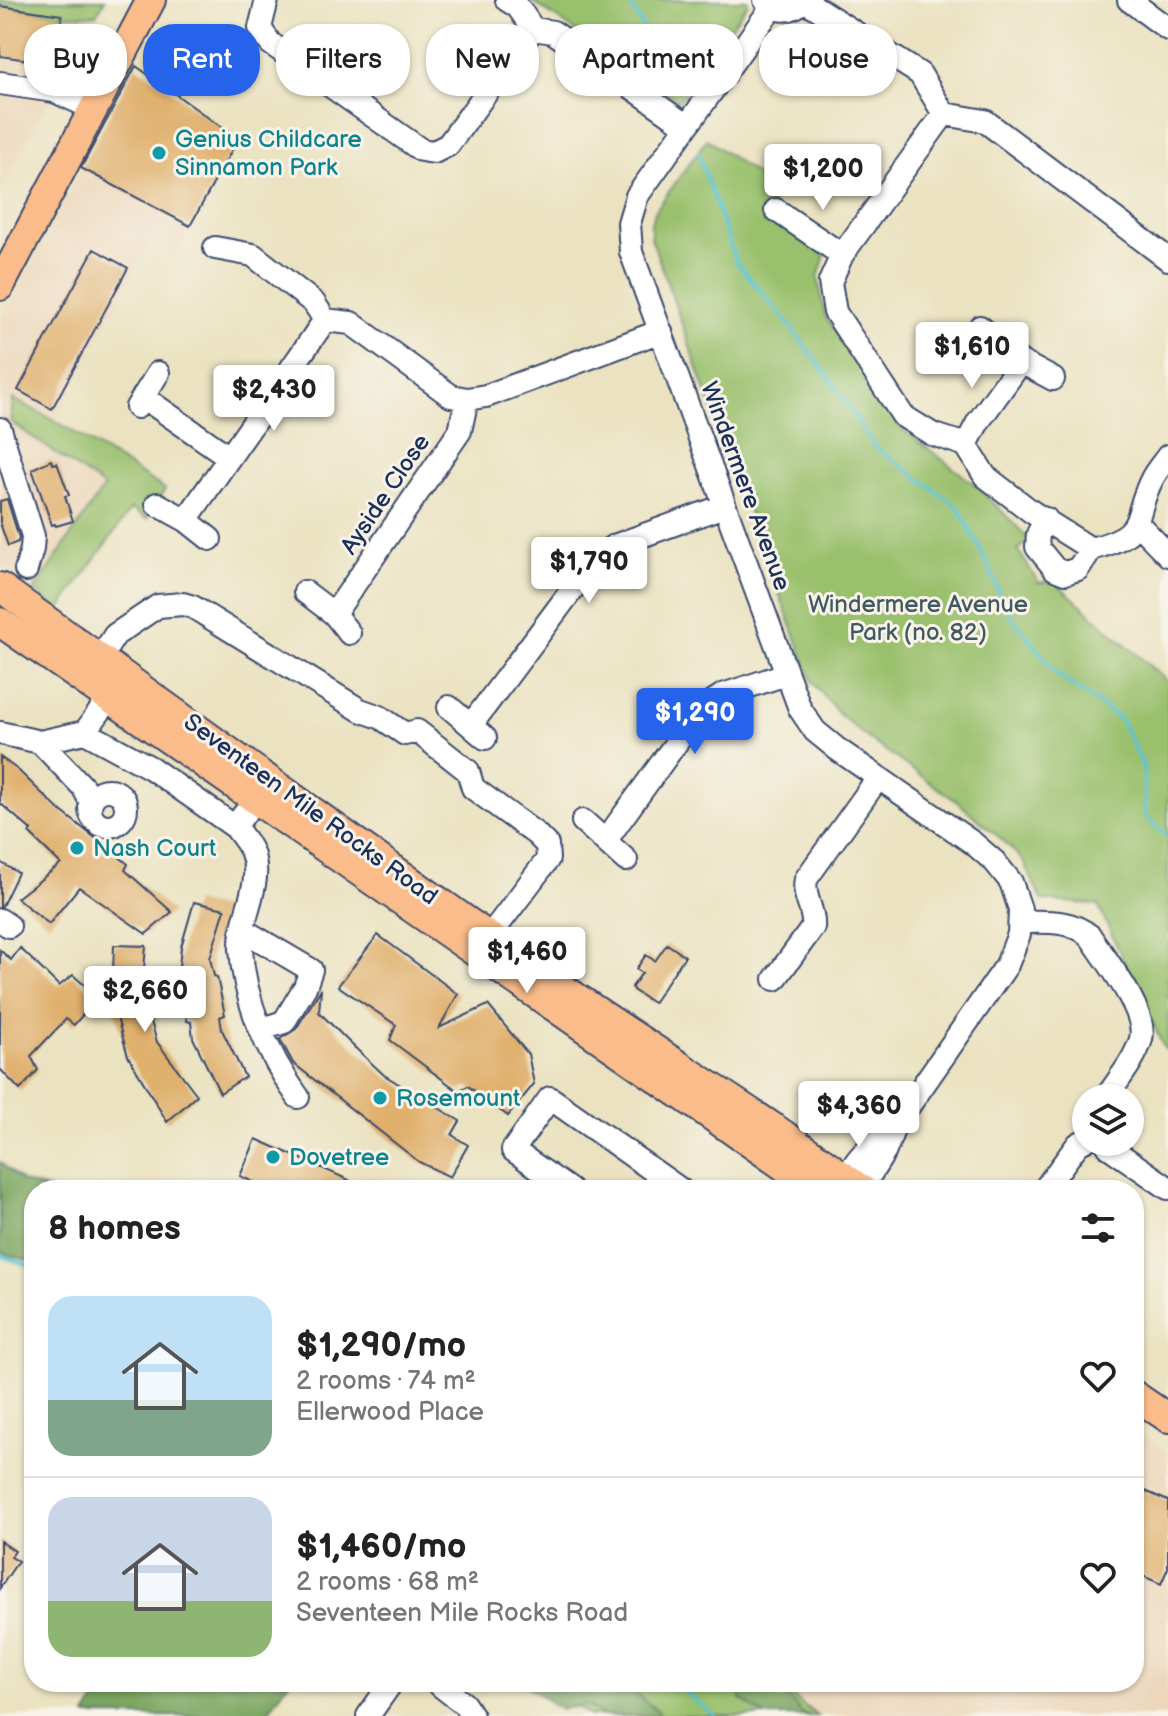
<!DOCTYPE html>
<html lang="en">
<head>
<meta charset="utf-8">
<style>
  body { margin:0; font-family:"Balsamiq Sans",sans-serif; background:#f6f6f6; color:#222; height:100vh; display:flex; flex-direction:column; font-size:30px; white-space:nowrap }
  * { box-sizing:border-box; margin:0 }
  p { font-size:26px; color:#767676 }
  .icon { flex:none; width:44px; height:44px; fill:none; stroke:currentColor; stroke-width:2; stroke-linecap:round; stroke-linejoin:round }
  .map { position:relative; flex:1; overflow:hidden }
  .details { position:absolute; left:24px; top:1180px; width:1120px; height:512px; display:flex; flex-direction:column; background:#fff; border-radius:32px; box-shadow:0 2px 6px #0004 }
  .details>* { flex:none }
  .hud { position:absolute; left:24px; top:24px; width:1120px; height:72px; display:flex; gap:16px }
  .tools { position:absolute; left:1072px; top:1084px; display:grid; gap:16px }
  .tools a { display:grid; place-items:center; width:72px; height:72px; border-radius:50%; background:#fff; box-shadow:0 2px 6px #0004; font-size:40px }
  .price { position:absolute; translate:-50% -68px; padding:0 18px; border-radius:8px; background:#fff; color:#222; font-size:26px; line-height:52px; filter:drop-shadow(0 2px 4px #0008) }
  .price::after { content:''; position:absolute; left:50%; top:48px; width:24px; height:18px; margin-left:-12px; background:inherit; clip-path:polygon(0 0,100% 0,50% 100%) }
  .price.on { background:#2563eb; color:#fff }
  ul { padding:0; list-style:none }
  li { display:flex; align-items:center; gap:24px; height:200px; padding:0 24px }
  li+li { border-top:2px solid #e0e0e0 }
  li span { display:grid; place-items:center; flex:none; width:224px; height:160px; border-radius:24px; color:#555 }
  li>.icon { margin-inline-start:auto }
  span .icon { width:96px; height:96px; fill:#fffc; stroke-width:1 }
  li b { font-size:34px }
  h2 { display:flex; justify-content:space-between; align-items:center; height:96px; padding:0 24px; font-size:34px }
  .tag { padding:0 28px; border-radius:32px; background:#fff; box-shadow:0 2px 6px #0004; font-size:28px; line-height:72px }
  .tag.on { background:#2563eb; color:#fff }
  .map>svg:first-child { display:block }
  .built { fill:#edd7bb }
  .green { fill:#99c06c; stroke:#5a7865; stroke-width:2 }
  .forest { fill:#7aa660; stroke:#4a6a5f; stroke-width:2 }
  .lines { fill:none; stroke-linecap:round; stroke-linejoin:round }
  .stream { stroke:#56c3cd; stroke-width:4 }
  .building { fill:#e0b06d }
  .minor-casing { stroke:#3a4a6d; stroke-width:26 }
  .major-casing { stroke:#3a4a6d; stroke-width:32 }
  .minor { stroke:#fff; stroke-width:22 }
  .major { stroke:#fabc8b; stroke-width:28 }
  .culture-dot { fill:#0f9aa8; stroke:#f7f3e8; stroke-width:3 }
  .labels { text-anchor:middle; stroke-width:6; stroke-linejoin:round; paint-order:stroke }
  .culture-label { font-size:24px; fill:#0d838f; stroke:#f7f3e8; text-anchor:start }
  .street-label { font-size:24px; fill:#1b2f5e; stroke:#f7f3e8 }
  .park-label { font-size:24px; fill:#415a62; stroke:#f7f3e8 }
</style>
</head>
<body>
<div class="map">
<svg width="1168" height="1716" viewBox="0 0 1168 1716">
  <rect width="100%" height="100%" fill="#f7f3e8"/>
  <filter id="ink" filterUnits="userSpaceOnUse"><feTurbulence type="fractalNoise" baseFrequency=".0125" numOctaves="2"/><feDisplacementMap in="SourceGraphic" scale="16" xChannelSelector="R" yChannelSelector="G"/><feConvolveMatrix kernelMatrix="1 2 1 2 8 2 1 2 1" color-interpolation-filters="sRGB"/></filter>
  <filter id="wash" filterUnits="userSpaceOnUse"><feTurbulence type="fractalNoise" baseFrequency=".006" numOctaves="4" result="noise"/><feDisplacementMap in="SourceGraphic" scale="32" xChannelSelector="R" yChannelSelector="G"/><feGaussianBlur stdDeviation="1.8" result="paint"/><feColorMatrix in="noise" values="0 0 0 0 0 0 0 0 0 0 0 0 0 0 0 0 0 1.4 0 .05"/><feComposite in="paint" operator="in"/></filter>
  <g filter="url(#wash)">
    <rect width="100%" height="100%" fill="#eae2c0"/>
    <path class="built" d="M0 6 62 15H96L0 192Z
      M135 65 238 139 176 256 149 243 56 420 14 399 12 422 104 487 34 590 0 563V323Z
      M1134 1430 1168 1454V1716H817L775 1682H1134Z"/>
    <path class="green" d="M0 0H105L96 15H62L0 6Z
      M530 0H747L748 3 679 101Z
      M707 139 778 191 765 216 796 234 825 255 818 277 825 316 900 427 978 487 1030 540 1018 550 1039 583 1053 580 1168 682V1051L1164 1048 1098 905 1042 900 1023 861 1006 843 959 803 865 736 839 714 813 683 757 535 651 237V223L656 210Z
      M13 399 56 421 165 489 147 519 131 509 59 610 34 590 104 487 11 422Z
      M541 1682H775L817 1716H590Z"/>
    <path class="forest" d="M0 1162 22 1182 51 1190H34V1262L0 1252Z
      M107 1682H289L265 1716H86Z
      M521 1682H620L658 1711 660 1716H603L586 1705 561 1709Z
      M736 1682H773L802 1713 810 1716H765L742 1700Z"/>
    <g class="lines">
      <path class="stream" d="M628 0 668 73
        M698 153 736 262 787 322 836 387 874 446 958 507 989 566 1004 607 1057 674 1120 719 1143 765 1145 816 1168 837
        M0 1255 34 1267
        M674 1682 714 1716"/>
    </g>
    <g id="blocks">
      <path class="building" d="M0 6 62 15 56 64 0 56Z
        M136 66 238 139 190 226 81 168Z
        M94 249 128 268 52 409 18 390Z
        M51 460 53 464 57 463 69 495 65 496 73 521 56 526 55 524 52 525 32 469Z
        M7 499 19 538 18 542 8 546 0 523V501Z
        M0 757 18 770 56 807 128 864 125 870 172 912 146 934 79 887 49 924 17 898 61 864 29 833 31 830 0 803Z
        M0 862 18 873 2 906H0Z
        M194 902 225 909 210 958 214 976 217 977 225 1015 220 1017 222 1030 245 1077 220 1093 193 1038 191 1022 187 1021 181 984H186L179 967 181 947Z
        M378 935 458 994 439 1028 488 1005 528 1054 534 1084 508 1116 468 1086 458 1091 390 1040 396 1025 338 986Z
        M667 944 685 956 653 1003 633 990 632 987 642 973 636 969 646 955 655 961Z
        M114 945 146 946 142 991 157 1042 197 1095 167 1122 128 1056 112 1000Z
        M20 948 59 986 73 975 98 997 74 1025 66 1019 31 1056 38 1070 20 1090 0 1069V950L11 960Z
        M321 989 319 1012 350 1043 384 1075 460 1121 452 1135 468 1145 450 1177 419 1162 293 1063 280 1039 296 1029Z
        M256 1139 349 1180 345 1190H271L240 1176Z
        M1134 1486 1168 1501V1568L1161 1584 1134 1572Z
        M0 1541 15 1551 11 1557 18 1561 0 1588Z"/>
    </g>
  </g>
  <g filter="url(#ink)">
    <use href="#blocks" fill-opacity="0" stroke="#3a4a6d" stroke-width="2"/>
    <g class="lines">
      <defs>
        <path id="minor" d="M267 0 260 28 270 43 421 150 434 152 448 145 533 29
          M507 0 518 7 533 29 553 32 687 126
          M765 0C776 13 792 13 804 0L920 74 944 114 985 121 1168 259
          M1129 0 1168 29
          M772 7 637 196 629 223 631 252 800 709 815 731 837 749 973 843 995 862 1011 882 1020 909 1019 934 1007 965 894 1127 885 1151 861 1189 857 1190
          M0 83 54 91 94 109
          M944 114 842 255 830 282 835 312 903 416 932 434 966 445 985 476 1032 512 1091 549C1151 533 1130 520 1153 477 1157 470 1163 463 1168 456
          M776 210 842 255
          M215 248 253 255 314 303 325 320 351 323 451 396 467 399 486 396 661 331
          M980 327 1021 362 1053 379
          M143 397 229 457
          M137 407 158 373
          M0 429 33 536 32 549 26 570
          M966 445 978 422 1021 362
          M157 504 186 520 210 539
          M1046 519 1038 534 1037 547 1055 569 1065 573 1078 569 1091 549
          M186 520 325 320
          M1138 524 1168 555
          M305 592 334 614 349 633
          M334 614 460 431 467 399
          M99 660 115 635 158 606 183 604 193 607 360 710 380 717 405 734 417 731 468 771 473 788 536 834 547 845 548 859 489 937
          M118 686 85 732 151 768 235 827 258 794 257 787
          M449 707 485 738
          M471 725 595 559 614 546 724 506
          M0 733 40 742 85 732
          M40 742 83 787 91 802
          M90 808a18 18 0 1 1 36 0a18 18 0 1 1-36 0Z
          M583 821 626 860
          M235 827C241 835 249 844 252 853 264 884 239 917 241 949 244 1001 268 1055 298 1097
          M606 840 700 710 723 695 786 674
          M0 920 9 926
          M1021 922C1045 922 1070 919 1090 936 1105 959 1148 1012 1141 1039 1135 1060 1118 1080 1106 1098
          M243 930 311 970 305 987 284 1022 262 1029
          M775 979 813 927C815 910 802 897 806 879L878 778
          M1106 1142 1109 1147 1168 1188
          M570 1190 513 1150 550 1098 681 1190
          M845 1190C846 1164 873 1143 893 1128
          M1044 1190 1078 1144 1086 1140
          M436 1682 464 1704 472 1716
          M368 1716 392 1682"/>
        <path id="major" d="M0 286 151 0
          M0 587C187 721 372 856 561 987 661 1056 765 1118 862 1190
          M0 622 818 1190
          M1134 1395 1168 1418"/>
      </defs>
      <use href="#minor" class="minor-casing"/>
      <use href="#major" class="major-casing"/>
      <use href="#minor" class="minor"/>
      <use href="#major" class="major"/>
    </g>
  </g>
  <g class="culture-dot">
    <circle cx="159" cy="153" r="8"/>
    <circle cx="77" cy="848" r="8"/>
    <circle cx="380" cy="1098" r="8"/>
    <circle cx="273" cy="1157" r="8"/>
  </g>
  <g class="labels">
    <g class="culture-label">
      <text x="175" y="147">Genius Childcare<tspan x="175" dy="28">Sinnamon Park</tspan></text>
      <text x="93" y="856">Nash Court</text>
      <text x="396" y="1106">Rosemount</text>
      <text x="289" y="1165">Dovetree</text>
    </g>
    <g class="street-label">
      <text transform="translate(746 486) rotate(70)" y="8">Windermere Avenue</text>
      <text transform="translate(385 494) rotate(-56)" y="8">Ayside Close</text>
      <text transform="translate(311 809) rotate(36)" y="8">Seventeen Mile Rocks Road</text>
    </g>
    <g class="park-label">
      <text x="918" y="612">Windermere Avenue<tspan x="918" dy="28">Park (no. 82)</tspan></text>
    </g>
  </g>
</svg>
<div class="tools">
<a><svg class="icon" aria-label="layers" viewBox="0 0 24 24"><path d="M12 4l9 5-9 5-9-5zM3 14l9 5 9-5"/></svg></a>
</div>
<b class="price" style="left:823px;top:212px">$1,200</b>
<b class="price" style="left:972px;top:390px">$1,610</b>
<b class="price" style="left:274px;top:433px">$2,430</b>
<b class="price" style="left:589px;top:605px">$1,790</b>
<b class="price on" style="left:695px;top:756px">$1,290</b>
<b class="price" style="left:527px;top:995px">$1,460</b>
<b class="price" style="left:145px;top:1034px">$2,660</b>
<b class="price" style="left:859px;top:1149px">$4,360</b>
<div class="hud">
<a class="tag">Buy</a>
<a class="tag on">Rent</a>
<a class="tag">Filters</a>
<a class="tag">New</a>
<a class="tag">Apartment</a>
<a class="tag">House</a>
</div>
<section class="details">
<h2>8 homes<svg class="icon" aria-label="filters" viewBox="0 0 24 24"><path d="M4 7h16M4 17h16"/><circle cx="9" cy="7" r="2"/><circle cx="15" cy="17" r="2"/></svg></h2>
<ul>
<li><span style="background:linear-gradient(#bfe0f5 65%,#7fa58c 0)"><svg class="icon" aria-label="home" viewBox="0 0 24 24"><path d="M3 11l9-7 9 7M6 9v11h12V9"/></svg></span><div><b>$1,290/mo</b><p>2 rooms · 74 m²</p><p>Ellerwood Place</p></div><svg class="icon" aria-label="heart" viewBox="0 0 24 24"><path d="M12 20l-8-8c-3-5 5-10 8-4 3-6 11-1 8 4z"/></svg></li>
<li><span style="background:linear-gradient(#c9d6e8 65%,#8fb573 0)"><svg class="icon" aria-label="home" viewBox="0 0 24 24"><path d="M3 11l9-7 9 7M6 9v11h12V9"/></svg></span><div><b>$1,460/mo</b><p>2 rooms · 68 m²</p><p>Seventeen Mile Rocks Road</p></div><svg class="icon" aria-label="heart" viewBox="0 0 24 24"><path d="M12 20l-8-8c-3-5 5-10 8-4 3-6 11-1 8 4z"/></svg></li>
</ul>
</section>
</div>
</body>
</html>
